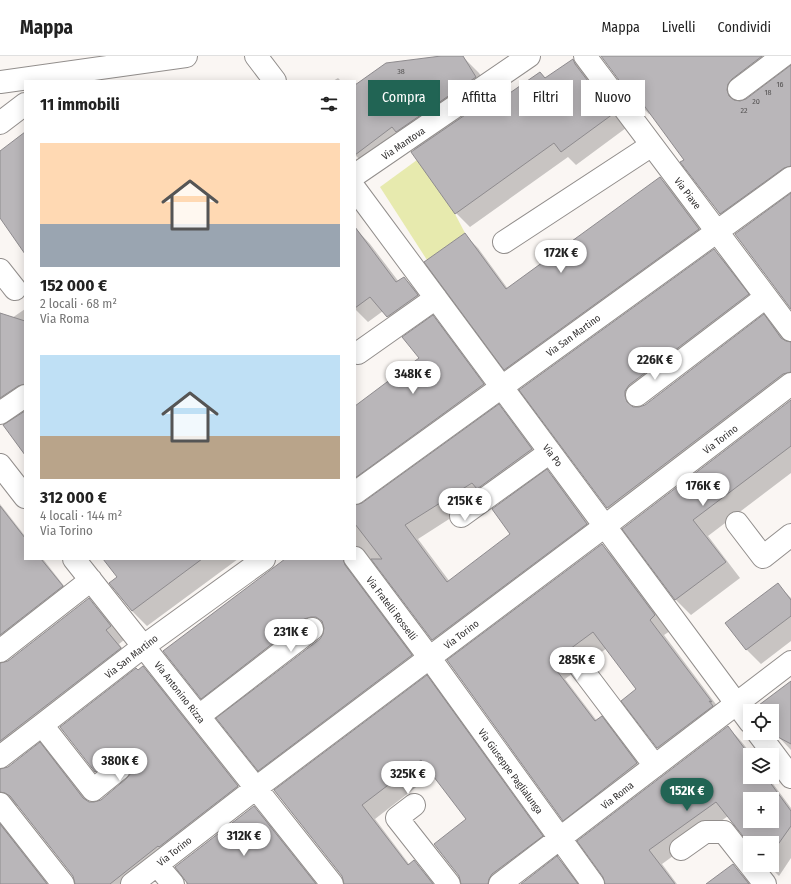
<!DOCTYPE html>
<html lang="it">
<head>
<meta charset="utf-8">
<style>
  body { margin:0; font-family:"Fira Sans Condensed",sans-serif; background:#f6f6f6; color:#222; height:100vh; display:flex; flex-direction:column; font-size:15px; white-space:nowrap }
  * { box-sizing:border-box; margin:0 }
  p { font-size:13px; color:#767676 }
  .icon { flex:none; width:22px; height:22px; fill:none; stroke:currentColor; stroke-width:2; stroke-linecap:round; stroke-linejoin:round }
  .map { position:relative; flex:1; overflow:hidden }
  .sheet { position:absolute; left:24px; top:24px; width:332px; height:480px; display:flex; flex-direction:column; background:#fff; border-radius:0px; box-shadow:0 2px 10px #0003 }
  .sheet>* { flex:none }
  .guide { position:absolute; left:368px; top:24px; width:363px; height:36px; display:flex; gap:8px }
  .tools { position:absolute; left:743px; top:648px; display:grid; gap:8px }
  .tools a { display:grid; place-items:center; width:36px; height:36px; border-radius:0px; background:#fff; box-shadow:0 2px 10px #0003; font-size:20px }
  .price { position:absolute; translate:-50% -34px; padding:0 9px; border-radius:14px; background:#fff; color:#222; font-size:13px; line-height:26px; filter:drop-shadow(0 1px 2px #0008) }
  .price::after { content:''; position:absolute; left:50%; top:24px; width:12px; height:9px; margin-left:-6px; background:inherit; clip-path:polygon(0 0,100% 0,50% 100%) }
  .price.selected { background:#216454; color:#fff }
  ul { padding:0; list-style:none }
  li { display:grid; align-content:center; gap:8px; height:212px; padding:0 16px }
  li span { display:grid; place-items:center; height:124px; border-radius:0px; color:#555 }
  li>.icon { margin-inline-start:auto }
  span .icon { width:72px; height:72px; fill:#fffc; stroke-width:1 }
  li b { font-size:17px }
  h2 { display:flex; justify-content:space-between; align-items:center; height:48px; padding:0 16px; font-size:17px }
  .pill { padding:0 14px; border-radius:0px; background:#fff; box-shadow:0 2px 10px #0003; font-size:14px; line-height:36px }
  .pill.selected { background:#216454; color:#fff }
  header { display:flex; align-items:center; gap:24px; box-sizing:border-box; height:56px; padding:0 20px; background:#fff; border-bottom:1px solid #e0e0e0 }
  header strong { font-size:19px }
  nav { display:flex; gap:22px; margin-inline-start:auto; font-size:14px }
  .map>svg:first-child { display:block }
  .green { fill:#e7eaae }
  .shadow { fill:#0003; fill-rule:evenodd }
  .building { fill:#b9b6b9; stroke:#8e8b8e; fill-rule:evenodd }
  .lines { fill:none; stroke-linecap:round; stroke-linejoin:round }
  .minor-casing { stroke:#928e8c; stroke-width:24 }
  .tertiary-casing { stroke:#928e8c; stroke-width:24 }
  .minor { stroke:#fff; stroke-width:22 }
  .tertiary { stroke:#fff; stroke-width:22 }
  .labels { text-anchor:middle; stroke-width:3.5; stroke-linejoin:round; paint-order:stroke }
  .number-label { font-size:8px; fill:#545252 }
  .street-label { font-size:10px; fill:#323030; stroke:#fff }
</style>
</head>
<body>
<header>
<strong>Mappa</strong>
<nav><a>Mappa</a><a>Livelli</a><a>Condividi</a></nav>
</header>
<div class="map">
<svg width="791" height="828" viewBox="0 0 791 828">
  <rect width="100%" height="100%" fill="#faf6f3"/>
  <path class="green" d="M417 104 455 158 465 177 427 204 380 131Z"/>
  <path class="shadow" d="M448 0H462L479 17 494 40 490 43 496 49 540 17 546 23 573 4 587 18 626 72 576 109 568 101 470 171 456 157 416 94 411 90 374 117 355 99V26L357 28Z
    M602 0H765L776 16 747 38 742 46 791 11V133L735 173 720 158 685 104 651 57 649 58 634 43Z
    M338 22 341 25H333Z
    M660 122 674 136 712 187 519 327 505 313 464 178 478 192 508 233Z
    M357 174 370 188 399 226 404 222 418 236 431 254 402 274 383 255 368 266 355 253V182Z
    M714 194 729 209 763 254 645 344 640 352 645 350 764 260 779 275 787 287H791V339L623 467 608 452 521 334Z
    M25 253V337L0 357V259L12 262Z
    M433 261 447 274 497 342 357 445 356 450 363 448 499 350 513 363 545 407 485 440 418 483 450 526 512 478 547 415 561 428 600 482 446 597 433 584 373 504 368 503 425 613 272 728 259 714 325 574 318 576 215 656 202 642 287 503H355V352L420 303Z
    M791 345V417L708 480 740 522 691 559 676 544 624 473Z
    M0 448 25 480V503H43L75 544 2 604 1 609 8 606 89 544 102 557 124 584 119 588 133 606 2 709 1 715 8 712 40 688 53 701 89 747H95L101 745 128 723 132 717V714L125 716 109 729 96 716 61 671 143 611 156 625 251 744 142 828H76L74 820 18 750 12 749 1 764 3 770 49 828H0Z
    M602 489 617 504 670 575 664 579 724 659 673 707 658 692 623 645 637 633 607 592 565 623 597 665 602 661 616 676 652 723 578 779 563 764 448 605Z
    M104 503H238L147 570 132 555 110 527 118 521Z
    M778 529 791 542V585L761 608 747 594 727 568Z
    M427 621 440 634 555 794 510 828H462L468 763 433 718 375 763 409 808 414 805 435 828H345L343 820 275 735Z
    M791 627V694L772 674V655H759Z
    M728 671 741 685 752 699H750V721H768L791 752V802L779 820 768 809H772V787H750L728 760 662 808 677 828H606ZM750 743H772V765H750Z
    M254 751 267 764 318 828H186V825Z
    M557 801 571 815 580 828H522Z
    M733 809 751 828H707Z"/>
  <path class="building" d="M441 0H463L476 21 396 76 392 71 355 99V29L386 7Z
    M601 0H762L732 23 728 28 727 34 729 40 734 44 740 45 746 43 791 9V110L784 112 720 158 680 106 684 104 637 40 633 43Z
    M573 3 575 8 613 58 561 96 554 87 455 158 411 96 490 42 494 48 540 16 545 22Z
    M25 76V198L0 162V95Z
    M660 121 699 173 504 314 424 206 465 177 506 233Z
    M791 137V253L735 178Z
    M355 171 396 226 404 221 418 239 387 261 370 241 355 252Z
    M714 193 749 238 629 329 625 335V340L627 346 633 351H639L645 349 764 258 781 282 786 285 791 286V316L783 318 607 452 519 334Z
    M0 257 25 265V328L18 330 0 342Z
    M433 259 484 328 355 422V350L419 302 402 281Z
    M791 344V390L693 464 726 506 675 544 622 473Z
    M499 348 532 393 477 433 472 427 405 469 447 526 510 478 492 453 547 413 587 468 432 584 371 503H382L355 468V449L362 447Z
    M25 355V399L3 369Z
    M0 450 25 482V503H41L63 530 0 579Z
    M602 488 655 559 650 564 712 646 709 645 713 650 657 692 621 645 636 633 593 576 551 607 595 665 602 660 637 707 563 765 447 604Z
    M103 503H202L132 555 109 527 117 521Z
    M285 503H343L345 509 412 599 258 715 216 662 320 583 323 578 324 572 322 565 316 561H311L304 563 201 643 163 595Z
    M778 527 791 544V560L746 594 725 567Z
    M89 542 111 570 106 574 121 592 0 685V607L8 605Z
    M143 610 238 730 159 791 158 790 110 828H75L73 820 10 740 5 737 0 736V713L8 711 40 686 83 742 89 746H94L101 744 127 722 131 717V711L129 705 124 702 117 701 111 703 95 716 60 671 136 612 138 614Z
    M427 619 543 780 492 818 489 823 488 828H461L459 820 434 788 466 763 421 704 362 749 408 809 414 804 433 828H344L342 820 274 734Z
    M791 625V688L776 680 772 675V655H757L755 652Z
    M728 670 750 700V721H766L791 755V770L772 797V787H750V789L716 746 649 794 675 828H605L603 821 577 785ZM750 743H772V765H750Z
    M254 750 316 828H188L175 811Z
    M0 768 47 828H0Z
    M557 800 578 828H521Z
    M733 808 749 828H706Z"/>
  <g class="lines">
    <defs>
      <path id="minor" d="M256 0 275 25
        M585 0 791 274
        M739 33 783 0
        M0 67 25 48
        M355 119 529 0
        M355 133 750 666
        M504 186 652 89
        M0 214 15 233
        M358 297 436 242
        M637 339 766 241
        M0 357 25 340
        M0 409 25 441
        M355 437 791 122
        M461 460 550 396
        M737 467 763 501 791 479
        M355 502 429 601 593 828
        M74 503 332 828
        M0 595 91 524
        M581 612 655 710
        M199 660 312 573
        M42 669 93 734 119 713
        M758 677 791 721
        M0 701 42 669 144 590 264 503
        M0 748 63 828
        M414 749 397 762 449 828
        M681 793 705 776H724L765 828
        M157 809 173 828
        M132 828 256 732 605 470 791 328
        M500 828 791 606"/>
      <path id="tertiary" d="M0 26 186 0"/>
    </defs>
    <use href="#minor" class="minor-casing"/>
    <use href="#tertiary" class="tertiary-casing"/>
    <use href="#minor" class="minor"/>
    <use href="#tertiary" class="tertiary"/>
  </g>
  <g class="labels">
    <g class="number-label">
      <text x="401" y="18">38</text>
      <text x="780" y="31">16</text>
      <text x="768" y="39">18</text>
      <text x="756" y="48">20</text>
      <text x="744" y="57">22</text>
    </g>
    <g class="street-label">
      <text transform="translate(403 87) rotate(-34)" y="4">Via Mantova</text>
      <text transform="translate(688 137) rotate(53)" y="4">Via Piave</text>
      <text transform="translate(573 279) rotate(-36)" y="4">Via San Martino</text>
      <text transform="translate(720 383) rotate(-37)" y="4">Via Torino</text>
      <text transform="translate(553 399) rotate(53)" y="4">Via Po</text>
      <text transform="translate(392 552) rotate(53)" y="4">Via Fratelli Rosselli</text>
      <text transform="translate(461 578) rotate(-37)" y="4">Via Torino</text>
      <text transform="translate(131 600) rotate(-38)" y="4">Via San Martino</text>
      <text transform="translate(180 636) rotate(52)" y="4">Via Antonino Rizza</text>
      <text transform="translate(511 715) rotate(54)" y="4">Via Giuseppe Paglialunga</text>
      <text transform="translate(617 739) rotate(-38)" y="4">Via Roma</text>
      <text transform="translate(174 795) rotate(-38)" y="4">Via Torino</text>
    </g>
  </g>
</svg>
<div class="tools">
<a><svg class="icon" aria-label="locate" viewBox="0 0 24 24"><circle cx="12" cy="12" r="6"/><path d="M12 2v4M12 18v4M2 12h4M18 12h4"/></svg></a>
<a><svg class="icon" aria-label="layers" viewBox="0 0 24 24"><path d="M12 4l9 5-9 5-9-5zM3 14l9 5 9-5"/></svg></a>
<a>+</a>
<a>−</a>
</div>
<b class="price" style="left:561px;top:218px">172K €</b>
<b class="price" style="left:655px;top:325px">226K €</b>
<b class="price" style="left:413px;top:339px">348K €</b>
<b class="price" style="left:703px;top:451px">176K €</b>
<b class="price" style="left:465px;top:466px">215K €</b>
<b class="price" style="left:291px;top:597px">231K €</b>
<b class="price" style="left:577px;top:625px">285K €</b>
<b class="price" style="left:120px;top:726px">380K €</b>
<b class="price" style="left:408px;top:739px">325K €</b>
<b class="price selected" style="left:687px;top:756px">152K €</b>
<b class="price" style="left:244px;top:801px">312K €</b>
<div class="guide">
<a class="pill selected">Compra</a>
<a class="pill">Affitta</a>
<a class="pill">Filtri</a>
<a class="pill">Nuovo</a>
</div>
<section class="sheet">
<h2>11 immobili<svg class="icon" aria-label="filters" viewBox="0 0 24 24"><path d="M4 7h16M4 17h16"/><circle cx="9" cy="7" r="2"/><circle cx="15" cy="17" r="2"/></svg></h2>
<ul>
<li><span style="background:linear-gradient(#ffd9b3 65%,#9aa5b1 0)"><svg class="icon" aria-label="home" viewBox="0 0 24 24"><path d="M3 11l9-7 9 7M6 9v11h12V9"/></svg></span><div><b>152 000 €</b><p>2 locali · 68 m²</p><p>Via Roma</p></div></li>
<li><span style="background:linear-gradient(#bfe0f5 65%,#b9a48a 0)"><svg class="icon" aria-label="home" viewBox="0 0 24 24"><path d="M3 11l9-7 9 7M6 9v11h12V9"/></svg></span><div><b>312 000 €</b><p>4 locali · 144 m²</p><p>Via Torino</p></div></li>
</ul>
</section>
</div>
</body>
</html>
